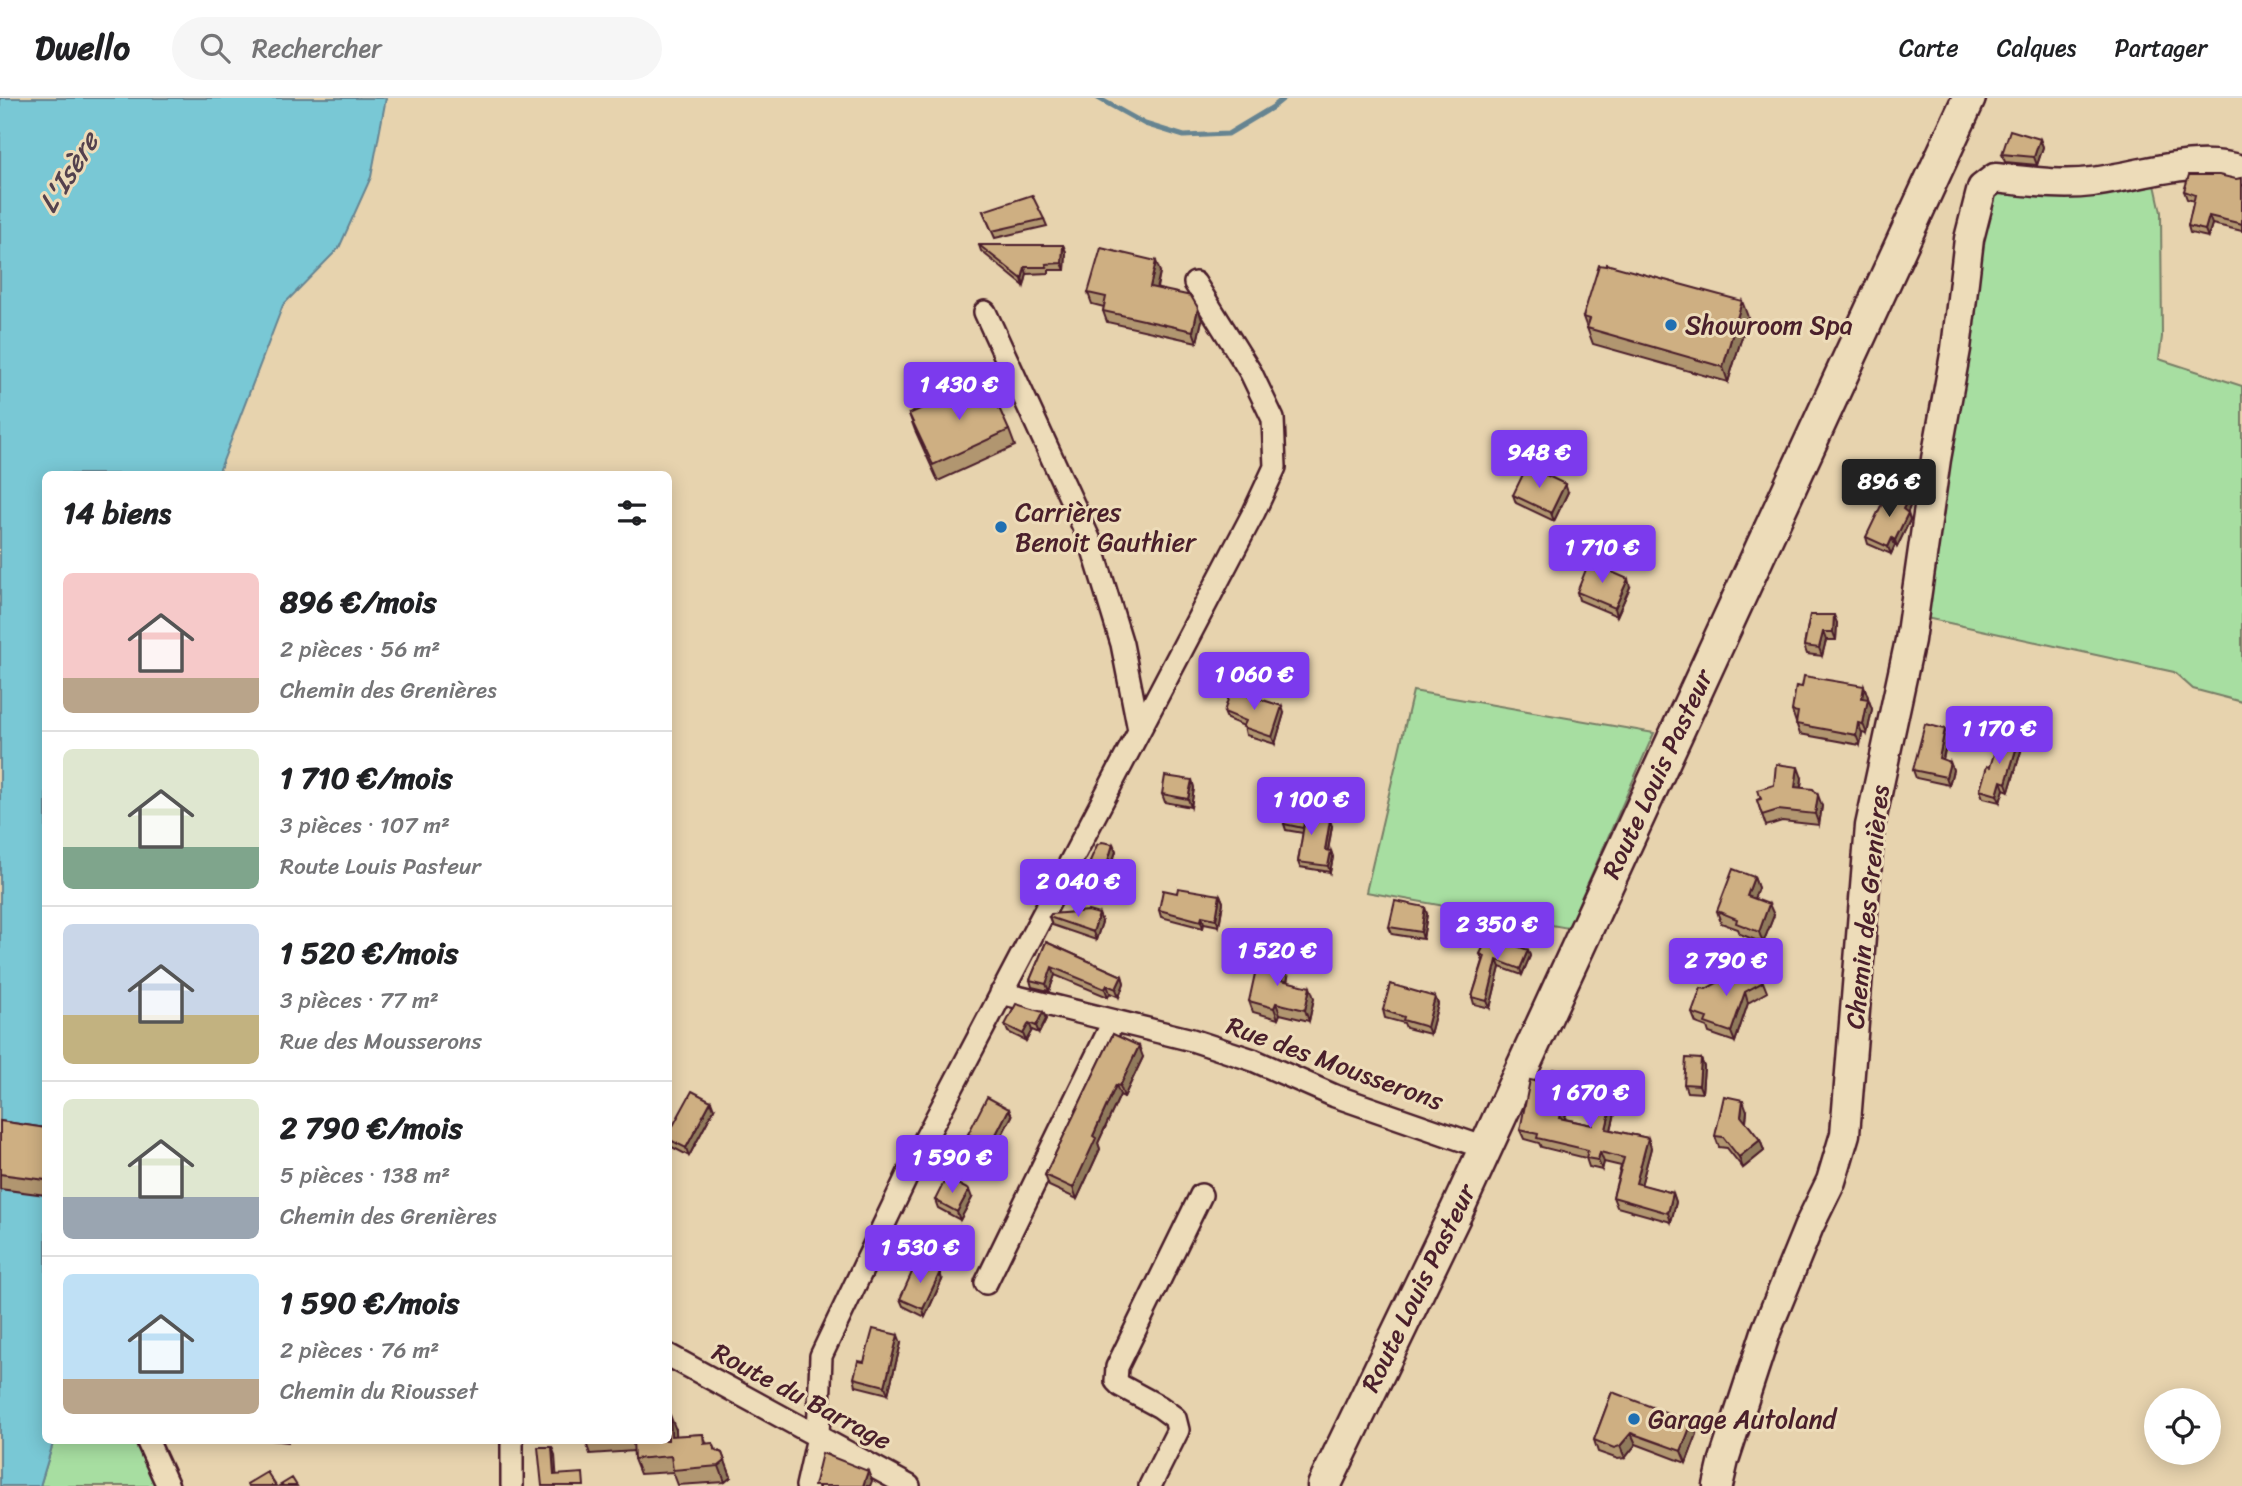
<!DOCTYPE html>
<html lang="fr">
<head>
<meta charset="utf-8">
<style>
  body { margin:0; font-family:Sriracha,sans-serif; background:#f6f6f6; color:#202124; height:100vh; display:flex; flex-direction:column; font-size:26px; white-space:nowrap }
  * { box-sizing:border-box; margin:0 }
  p { font-size:23px; color:#757577 }
  .icon { flex:none; width:38px; height:38px; fill:none; stroke:currentColor; stroke-width:2; stroke-linecap:round; stroke-linejoin:round }
  .map { position:relative; flex:1; overflow:hidden }
  .panel { position:absolute; left:42px; top:373px; width:630px; height:973px; display:flex; flex-direction:column; background:#fff; border-radius:10px; box-shadow:0 4px 18px #0003 }
  .panel>* { flex:none }
  .fabs { position:absolute; left:2144px; top:1290px; display:grid; gap:14px }
  .fabs a { display:grid; place-items:center; width:77px; height:77px; border-radius:50%; background:#fff; box-shadow:0 4px 18px #0003; font-size:35px }
  .price { position:absolute; translate:-50% -60px; padding:0 16px; border-radius:7px; background:#7c3aed; color:#fff; font-size:23px; line-height:46px; filter:drop-shadow(0 2px 4px #0008) }
  .price::after { content:''; position:absolute; left:50%; top:42px; width:21px; height:16px; margin-left:-10px; background:inherit; clip-path:polygon(0 0,100% 0,50% 100%) }
  .price.on { background:#222; color:#fff }
  ul { padding:0; list-style:none }
  li { display:flex; align-items:center; gap:21px; height:175px; padding:0 21px }
  li+li { border-top:2px solid #e0e0e0 }
  li span { display:grid; place-items:center; flex:none; width:196px; height:140px; border-radius:10px; color:#555 }
  li>.icon { margin-inline-start:auto }
  span .icon { width:84px; height:84px; fill:#fffc; stroke-width:1 }
  li b { font-size:30px }
  h2 { display:flex; justify-content:space-between; align-items:center; height:84px; padding:0 21px; font-size:30px }
  header { display:flex; align-items:center; gap:42px; box-sizing:border-box; height:98px; padding:0 35px; background:#fff; border-bottom:2px solid #e0e0e0 }
  header strong { font-size:33px }
  nav { display:flex; gap:38px; margin-inline-start:auto; font-size:24px }
  .search { width:490px; height:63px; background:#f6f6f6; display:flex; align-items:center; gap:18px; box-sizing:border-box; padding:0 24px; border-radius:38px; color:#757577; font-size:26px }
  .map>svg:first-child { display:block }
  .green { fill:#a7dea1; stroke:#787e66; stroke-width:2 }
  .water { fill:#79c8d5; stroke:#668491; stroke-width:2 }
  .lines { fill:none; stroke-linecap:round; stroke-linejoin:round }
  .stream { stroke:#668491; stroke-width:5 }
  .street-casing { stroke:#4a1f2b; stroke-width:26 }
  .secondary-casing { stroke:#4a1f2b; stroke-width:33 }
  .primary-casing { stroke:#4a1f2b; stroke-width:37 }
  .street { stroke:#eddcb9; stroke-width:21 }
  .secondary { stroke:#eddcb9; stroke-width:28 }
  .primary { stroke:#eddcb9; stroke-width:32 }
  .wall { fill:#b19670; stroke:#4a1f2b; stroke-width:2; fill-rule:evenodd }
  .shaded-wall { fill:#907a5b; stroke:#4a1f2b; stroke-width:2 }
  .building { fill:#ceaf82; stroke:#4a1f2b; stroke-width:2; fill-rule:evenodd }
  .poi-dot { fill:#1f6fb2; stroke:#eddcb9; stroke-width:2.5 }
  .labels { text-anchor:middle; stroke-width:6; stroke-linejoin:round; paint-order:stroke }
  .poi-label { font-size:26px; fill:#4a1f2b; stroke:#eddcb9; text-anchor:start }
  .street-label { font-size:26px; fill:#4a1f2b; stroke:#eddcb9 }
  .water-label { font-size:28px; font-style:italic; fill:#53414d; stroke:#eddcb9 }
</style>
</head>
<body>
<header>
<strong>Dwello</strong>
<div class="search"><svg class="icon" aria-label="search" viewBox="0 0 24 24"><circle cx="10" cy="10" r="6"/><path d="M15 15l6 6"/></svg>Rechercher</div>
<nav><a>Carte</a><a>Calques</a><a>Partager</a></nav>
</header>
<div class="map">
<svg width="2242" height="1388" viewBox="0 0 2242 1388">
  <rect width="100%" height="100%" fill="#e7d3ae"/>
  <filter id="ink" filterUnits="userSpaceOnUse"><feTurbulence type="fractalNoise" baseFrequency=".0143" numOctaves="2"/><feDisplacementMap in="SourceGraphic" scale="14" xChannelSelector="R" yChannelSelector="G"/><feConvolveMatrix kernelMatrix="1 2 1 2 8 2 1 2 1" color-interpolation-filters="sRGB"/></filter>
  <g filter="url(#ink)">
    <path class="green" d="M2154 82 2161 114 2162 239 2159 261 2242 288V604L2193 591 2174 574 1917 518 1982 115 1993 91Z
      M1413 593 1654 635 1568 830 1366 794Z
      M54 1342H152L171 1388H40Z"/>
    <path class="water" d="M0 0H386L371 79 339 150 283 207 218 376H46V1342H54L40 1388H0Z"/>
    <g class="lines">
      <path class="stream" d="M1098 0 1145 26 1184 38 1228 36 1273 9 1284 0"/>
      <defs>
        <path id="street" d="M985 214 1091 445 1122 546 1139 632
          M1001 895 1192 942 1253 962 1335 998 1485 1050
          M986 1185 1113 924
          M668 1257 909 1388
          M147 1342 168 1388
          M512 1388V1342
          M807 1388 818 1339 821 1258 921 1049 1254 414 1275 369 1273 321 1251 275 1195 185
          M1150 1388 1178 1332 1175 1320 1160 1309 1121 1288 1116 1283 1117 1269 1201 1097"/>
        <path id="secondary" d="M1718 1388 1724 1362 1767 1231 1809 1128 1831 1083 1845 1036 1870 728 1910 542 1936 361 1956 251 1969 141 1982 90 1995 80C2027 83 2060 88 2092 84 2141 78 2194 57 2242 72"/>
        <path id="primary" d="M1324 1388 1457 1112 1969 0"/>
      </defs>
      <use href="#street" class="street-casing"/>
      <use href="#secondary" class="secondary-casing"/>
      <use href="#primary" class="primary-casing"/>
      <use href="#street" class="street"/>
      <use href="#secondary" class="secondary"/>
      <use href="#primary" class="primary"/>
    </g>
    <path class="wall" d="M2040 41 2043 49 2037 67 2005 64 2002 56Z
      M2242 80V133L2212 126 2208 139 2190 135 2188 128 2194 103 2187 101 2184 93Z
      M983 113 1044 121 1047 128 995 140Z
      M979 147H1063L1066 154 1065 172H1049V175L1027 176 1024 188 981 153Z
      M1160 174 1157 190 1202 222 1197 244 1107 224 1103 213 1104 209 1092 206 1088 195Z
      M1583 219H1748L1728 284 1593 246Z
      M909 316 1009 332 1015 348 938 383 915 332Z
      M1568 394 1554 423 1516 405 1513 397Z
      M1909 399 1911 406 1907 415 1910 422 1897 449 1895 447 1891 456 1868 446 1866 439Z
      M1630 489 1617 518 1579 502 1577 494Z
      M1810 517 1837 525 1836 542H1826L1822 558 1807 556 1804 548Z
      M1864 588 1872 611 1867 636 1862 635 1860 647 1800 636 1792 613 1802 589Z
      M1224 614 1284 615 1275 646 1246 637 1244 628 1227 621Z
      M1945 631 1948 638 1943 662 1950 664 1953 672 1949 687 1916 680 1913 672Z
      M2018 645 2021 653 2009 693 2004 691 2000 704 1983 700 1980 692 1990 669Z
      M1802 680 1801 689 1822 708 1819 727 1782 723 1766 728 1757 702Z
      M1192 682 1194 690 1191 709 1165 704 1162 696Z
      M1309 719 1332 728 1328 753H1331L1333 759 1330 774 1300 769 1298 764 1303 735 1286 732 1284 726Z
      M1113 746 1116 753 1106 784 1096 781 1090 763Z
      M1754 779 1758 790 1754 800 1774 817 1763 845 1740 836 1738 831 1721 825 1717 813Z
      M1177 795 1220 797 1223 804 1219 828 1204 825 1203 830 1161 819 1159 812Z
      M1099 816 1102 824 1096 842 1052 827 1049 819Z
      M1427 816 1423 841 1392 836 1389 829Z
      M1513 841 1515 847 1528 852 1530 858 1522 877 1500 869 1490 910 1474 906 1472 899 1483 863 1480 856 1490 843Z
      M1046 844 1122 878 1124 885 1119 899 1110 895 1108 899 1055 877 1049 893 1032 889 1030 882Z
      M1288 879 1287 883 1314 900 1309 923 1280 916 1278 921 1253 914 1249 903Z
      M1763 884 1767 894 1748 905 1735 944 1709 935 1707 929 1696 925 1692 915 1706 891Z
      M1435 899 1438 906 1430 936 1406 930 1404 925 1385 920 1383 912Z
      M1043 914 1046 921 1039 935 1032 932 1026 943 1008 934 1005 927Z
      M1113 936 1143 959 1124 999 1120 997 1098 1045 1100 1051 1077 1101 1049 1088 1045 1077Z
      M1701 961 1704 969 1702 995 1687 994 1684 986Z
      M1617 985 1620 994 1611 1032 1648 1040 1651 1050 1641 1087 1673 1095 1676 1104 1671 1124 1617 1109 1613 1099 1621 1068 1604 1064 1602 1072 1589 1069 1586 1060 1541 1049 1539 1045 1524 1041 1520 1032 1549 986ZM1569 1001 1596 1007 1592 1027 1565 1021Z
      M714 1011 689 1058 670 1048 668 1044V1037Z
      M1747 1013 1746 1024 1760 1042 1764 1053 1743 1070 1727 1050 1719 1049 1715 1038Z
      M1012 1018 992 1055 971 1044 968 1036Z
      M0 1023 46 1030V1097L0 1091Z
      M972 1100 960 1122 938 1110 935 1102Z
      M942 1182 925 1219 903 1208 900 1201Z
      M901 1245 888 1296 856 1288 854 1280 864 1264Z
      M1612 1294 1697 1336 1686 1365 1636 1346 1625 1360 1618 1361 1598 1354 1594 1342Z
      M676 1332V1338L703 1336 707 1346 713 1345 716 1352 722 1355 731 1379 725 1384 678 1387 673 1374 640 1376 634 1361V1353L590 1356 585 1342H668Z
      M271 1342H288V1344Z"/>
    <path class="shaded-wall" d="M2040 41 2043 49 2037 67 2034 59Z
      M2209 118 2212 126 2208 139 2205 132Z
      M1063 147 1066 154 1065 172 1062 165Z
      M1156 163 1160 174 1154 200 1150 189Z
      M1025 169 1027 176 1024 188 1022 181Z
      M1742 203 1748 219 1728 284 1723 269Z
      M1198 210 1202 222 1197 244 1193 233Z
      M1565 386 1568 394 1554 423 1551 415Z
      M1909 399 1911 406 1906 418 1903 411Z
      M1908 415 1910 422 1897 449 1895 442Z
      M1892 440 1895 447 1891 456 1888 449Z
      M1628 481 1630 489 1617 518 1615 510Z
      M1834 517 1837 525 1836 542 1833 534Z
      M1823 534 1826 542 1822 558 1819 550Z
      M1864 588 1868 599 1866 610 1862 600Z
      M1868 601 1872 611 1867 636 1863 626Z
      M1282 608 1284 615 1275 646 1272 639Z
      M1858 625 1862 635 1860 647 1856 637Z
      M1945 631 1948 638 1941 668 1939 660Z
      M2018 645 2021 653 2009 693 2006 685Z
      M1950 664 1953 672 1949 687 1946 679Z
      M1798 669 1802 680 1799 700 1795 689Z
      M1192 682 1194 690 1191 709 1188 701Z
      M2001 683 2004 691 2000 704 1997 697Z
      M1818 697 1822 708 1819 727 1815 716Z
      M1330 722 1332 728 1327 758 1325 752Z
      M1113 746 1116 753 1106 784 1104 776Z
      M1331 753 1333 759 1330 774 1328 768Z
      M1754 779 1758 790 1751 809 1747 798Z
      M1220 797 1223 804 1219 828 1216 821Z
      M1769 806 1774 817 1763 845 1759 834Z
      M1425 809 1427 816 1423 841 1421 834Z
      M1099 816 1102 824 1096 842 1093 834Z
      M1202 818 1204 825 1203 830 1201 823Z
      M1528 852 1530 858 1522 877 1520 871Z
      M1497 862 1500 869 1490 910 1487 903Z
      M1284 868 1288 879 1285 893 1281 882Z
      M1052 869 1055 877 1049 893 1046 886Z
      M1122 878 1124 885 1119 899 1116 891Z
      M1107 887 1110 895 1108 899 1105 891Z
      M1310 889 1314 900 1309 923 1305 912Z
      M1745 894 1748 905 1735 944 1731 934Z
      M1435 899 1438 906 1430 936 1427 929Z
      M1276 905 1280 916 1278 921 1274 910Z
      M1043 914 1046 921 1039 935 1036 928Z
      M1029 925 1032 932 1026 943 1023 936Z
      M1139 948 1143 959 1124 999 1120 988Z
      M1701 961 1704 969 1702 995 1699 987Z
      M1617 985 1620 994 1609 1040 1606 1031Z
      M1116 987 1120 997 1098 1045 1100 1051 1077 1101 1073 1090 1093 1038Z
      M1566 991 1569 1001 1563 1029 1559 1020Z
      M1743 1002 1747 1013 1745 1029 1741 1018Z
      M711 1003 714 1011 689 1058 686 1050Z
      M1009 1011 1012 1018 992 1055 990 1048Z
      M1648 1040 1651 1050 1639 1095 1636 1085Z
      M1760 1042 1764 1053 1743 1070 1739 1059Z
      M1600 1054 1604 1064 1602 1072 1598 1062Z
      M969 1092 972 1100 960 1122 957 1114Z
      M1673 1095 1676 1104 1671 1124 1668 1115Z
      M940 1174 942 1182 925 1219 923 1211Z
      M898 1237 901 1245 888 1296 885 1288Z
      M670 1317 676 1332 677 1354 671 1338Z
      M1692 1324 1697 1336 1686 1365 1681 1353Z
      M1631 1335 1636 1346 1625 1360 1620 1348Z
      M552 1349 555 1357 557 1385 554 1377Z
      M725 1363 731 1379 725 1384 719 1368Z
      M868 1373 872 1383 870 1388H863Z"/>
    <path class="building" d="M2010 32 2040 41 2034 59 2002 56Z
      M2189 77H2219L2236 81 2242 80V126L2209 118 2205 132 2188 128 2195 97 2184 93Z
      M1032 97 1044 121 992 133 983 113Z
      M979 147H1063L1062 165 1046 166 1047 169H1025L1022 181Z
      M1101 150 1156 163 1150 189 1191 198 1198 210 1193 233 1103 213 1106 199 1088 195Z
      M1606 166 1742 203 1723 269 1587 230 1590 221 1583 219 1599 167 1606 168Z
      M986 281 1009 332 933 367 909 316Z
      M1527 368 1565 386 1551 415 1513 397Z
      M1889 391 1909 399 1903 411 1908 415 1895 442 1892 440 1888 449 1866 439Z
      M1589 464 1628 481 1615 510 1577 494Z
      M1810 517H1834L1833 534H1823L1819 550 1804 548Z
      M1804 578 1864 588 1862 600 1868 601 1863 626 1858 625 1856 637 1796 626 1798 614 1792 613 1796 588 1802 589Z
      M1231 592 1282 608 1272 639 1243 629 1246 623 1224 614Z
      M1925 626 1945 631 1939 660 1950 664 1946 679 1913 672Z
      M1999 639 2018 645 2006 685 2001 683 1997 697 1980 692 1987 668 1990 669Z
      M1776 666 1798 669 1795 689 1813 691 1818 697 1815 716 1778 712 1762 717 1757 702 1761 701 1758 692 1774 687Z
      M1165 678 1192 682 1188 701 1162 696Z
      M1287 710 1306 713 1305 719 1330 722 1325 752 1331 753 1328 768 1298 764 1305 720 1303 730 1284 726Z
      M1102 744 1113 746 1104 776 1093 773 1090 763 1097 747Z
      M1733 771 1754 779 1747 798 1769 806 1759 834 1736 825 1737 821 1717 813Z
      M1178 790 1220 797 1216 821 1202 818 1201 823 1159 812 1163 792 1177 795Z
      M1395 803 1425 809 1421 834 1389 829Z
      M1088 813 1099 816 1093 834 1049 819 1051 816Z
      M1497 836 1513 841 1511 846 1528 852 1520 871 1497 862 1487 903 1472 899 1485 858 1480 856 1487 841 1490 843 1491 838 1496 839Z
      M1046 844 1122 878 1116 891 1107 887 1105 891 1052 869 1046 886 1030 882Z
      M1258 862 1284 868 1281 882 1310 889 1305 912 1276 905 1274 910 1249 903Z
      M1753 865 1763 884 1745 894 1731 934 1705 925 1707 920 1692 915 1701 890 1706 891Z
      M1390 886 1435 899 1427 929 1403 922 1404 919 1383 912Z
      M1016 906 1043 914 1036 928 1029 925 1023 936 1005 927Z
      M1113 936 1139 948 1120 988 1116 987 1093 1038 1096 1040 1073 1090 1045 1077Z
      M1686 960 1701 961 1699 987 1684 986Z
      M1553 971 1617 985 1606 1031 1648 1040 1636 1085 1673 1095 1668 1115 1613 1099 1624 1060 1600 1054 1598 1062 1586 1060 1588 1052 1537 1040 1538 1036 1520 1032 1530 982 1549 986ZM1566 991 1598 998 1592 1027 1559 1020Z
      M692 993 711 1003 686 1050 668 1041V1037Z
      M1724 998 1743 1002 1741 1018 1760 1042 1739 1059 1723 1039 1715 1038Z
      M987 999 1009 1011 990 1048 968 1036Z
      M0 1023 46 1030V1082L0 1076Z
      M946 1080 969 1092 957 1114 935 1102Z
      M917 1163 940 1174 923 1211 900 1201Z
      M873 1231 898 1237 885 1288 854 1280 858 1263 864 1264Z
      M1612 1294 1692 1324 1681 1353 1631 1335 1620 1348 1614 1350 1594 1342Z
      M668 1317H670L671 1338 703 1336 704 1346 713 1345 714 1351 722 1355 725 1363 719 1368 673 1372 671 1358 634 1361 633 1342H668Z
      M538 1349H552L554 1377 583 1375 584 1388H542Z
      M822 1355 868 1373 863 1388H814Z
      M267 1374 276 1388H248L247 1386Z
      M292 1380 297 1388H279Z"/>
  </g>
  <g class="poi-dot">
    <circle cx="1671" cy="227" r="7"/>
    <circle cx="1001" cy="429" r="7"/>
    <circle cx="1634" cy="1321" r="7"/>
  </g>
  <g class="labels">
    <g class="poi-label">
      <text x="1685" y="236">Showroom Spa</text>
      <text x="1015" y="423">Carrières<tspan x="1015" dy="30">Benoit Gauthier</tspan></text>
      <text x="1648" y="1330">Garage Autoland</text>
    </g>
    <g class="street-label">
      <text transform="translate(1657 676) rotate(-65)" y="9">Route Louis Pasteur</text>
      <text transform="translate(1867 809) rotate(-84)" y="9">Chemin des Grenières</text>
      <text transform="translate(1335 965) rotate(20)" y="9">Rue des Mousserons</text>
      <text transform="translate(1418 1190) rotate(-64)" y="9">Route Louis Pasteur</text>
      <text transform="translate(802 1298) rotate(28)" y="9">Route du Barrage</text>
    </g>
    <g class="water-label">
      <text transform="translate(68 74) rotate(-58)" y="10">L'Isère</text>
    </g>
  </g>
</svg>
<div class="fabs">
<a><svg class="icon" aria-label="locate" viewBox="0 0 24 24"><circle cx="12" cy="12" r="6"/><path d="M12 2v4M12 18v4M2 12h4M18 12h4"/></svg></a>
</div>
<b class="price" style="left:959px;top:324px">1 430 €</b>
<b class="price" style="left:1539px;top:392px">948 €</b>
<b class="price on" style="left:1889px;top:421px">896 €</b>
<b class="price" style="left:1602px;top:487px">1 710 €</b>
<b class="price" style="left:1254px;top:614px">1 060 €</b>
<b class="price" style="left:1999px;top:668px">1 170 €</b>
<b class="price" style="left:1311px;top:739px">1 100 €</b>
<b class="price" style="left:1078px;top:821px">2 040 €</b>
<b class="price" style="left:1497px;top:864px">2 350 €</b>
<b class="price" style="left:1277px;top:890px">1 520 €</b>
<b class="price" style="left:1726px;top:900px">2 790 €</b>
<b class="price" style="left:1590px;top:1032px">1 670 €</b>
<b class="price" style="left:952px;top:1097px">1 590 €</b>
<b class="price" style="left:920px;top:1187px">1 530 €</b>
<section class="panel">
<h2>14 biens<svg class="icon" aria-label="filters" viewBox="0 0 24 24"><path d="M4 7h16M4 17h16"/><circle cx="9" cy="7" r="2"/><circle cx="15" cy="17" r="2"/></svg></h2>
<ul>
<li><span style="background:linear-gradient(#f6c9c9 75%,#b9a48a 0)"><svg class="icon" aria-label="home" viewBox="0 0 24 24"><path d="M3 11l9-7 9 7M6 9v11h12V9"/></svg></span><div><b>896 €/mois</b><p>2 pièces · 56 m²</p><p>Chemin des Grenières</p></div></li>
<li><span style="background:linear-gradient(#dfe7d0 70%,#7fa58c 0)"><svg class="icon" aria-label="home" viewBox="0 0 24 24"><path d="M3 11l9-7 9 7M6 9v11h12V9"/></svg></span><div><b>1 710 €/mois</b><p>3 pièces · 107 m²</p><p>Route Louis Pasteur</p></div></li>
<li><span style="background:linear-gradient(#c9d6e8 65%,#c2b280 0)"><svg class="icon" aria-label="home" viewBox="0 0 24 24"><path d="M3 11l9-7 9 7M6 9v11h12V9"/></svg></span><div><b>1 520 €/mois</b><p>3 pièces · 77 m²</p><p>Rue des Mousserons</p></div></li>
<li><span style="background:linear-gradient(#dfe7d0 70%,#9aa5b1 0)"><svg class="icon" aria-label="home" viewBox="0 0 24 24"><path d="M3 11l9-7 9 7M6 9v11h12V9"/></svg></span><div><b>2 790 €/mois</b><p>5 pièces · 138 m²</p><p>Chemin des Grenières</p></div></li>
<li><span style="background:linear-gradient(#bfe0f5 75%,#b9a48a 0)"><svg class="icon" aria-label="home" viewBox="0 0 24 24"><path d="M3 11l9-7 9 7M6 9v11h12V9"/></svg></span><div><b>1 590 €/mois</b><p>2 pièces · 76 m²</p><p>Chemin du Riousset</p></div></li>
</ul>
</section>
</div>
</body>
</html>
